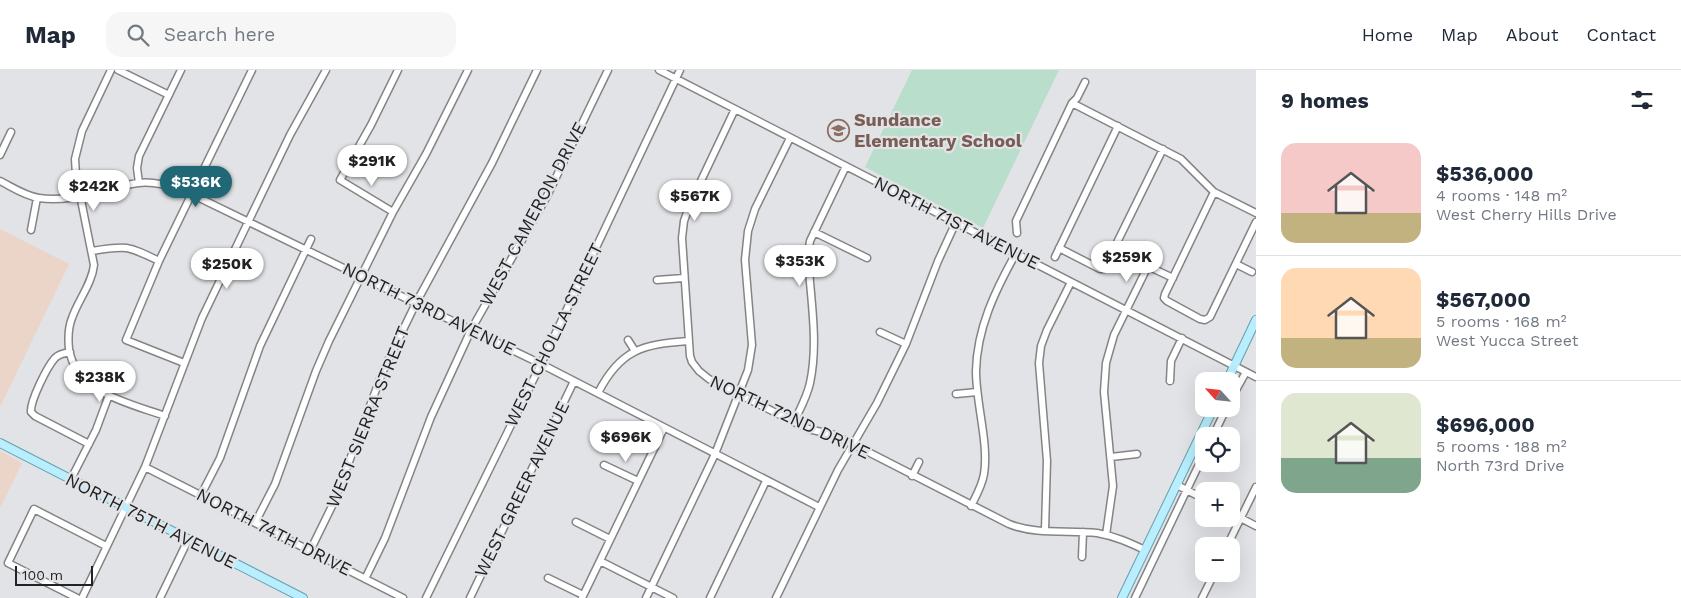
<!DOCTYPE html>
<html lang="en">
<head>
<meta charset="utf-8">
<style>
  body { margin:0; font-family:"Work Sans",sans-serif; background:#f6f6f7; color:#1f2937; height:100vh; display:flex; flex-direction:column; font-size:19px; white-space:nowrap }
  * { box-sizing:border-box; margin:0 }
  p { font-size:16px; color:#747a83 }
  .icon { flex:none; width:28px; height:28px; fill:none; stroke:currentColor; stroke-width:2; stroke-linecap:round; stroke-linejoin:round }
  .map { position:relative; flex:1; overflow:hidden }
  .panel { display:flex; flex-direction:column; background:#fff; width:425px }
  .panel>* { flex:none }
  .needle { width:32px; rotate:297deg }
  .tools { position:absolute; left:1195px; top:302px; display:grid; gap:10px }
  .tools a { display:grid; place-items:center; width:45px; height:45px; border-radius:10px; background:#fff; box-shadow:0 5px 20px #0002; font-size:25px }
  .scale { position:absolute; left:15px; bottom:12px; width:78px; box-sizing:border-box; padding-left:5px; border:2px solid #232324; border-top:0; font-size:14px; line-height:18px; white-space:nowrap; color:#232324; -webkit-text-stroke:4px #e2e3e6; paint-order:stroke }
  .price { position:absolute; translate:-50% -42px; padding:0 11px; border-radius:18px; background:#fff; color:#222; font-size:16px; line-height:32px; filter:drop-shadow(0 1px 2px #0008) }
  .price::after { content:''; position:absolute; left:50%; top:30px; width:15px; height:11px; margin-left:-8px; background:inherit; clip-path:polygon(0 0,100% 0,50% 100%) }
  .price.selected { background:#206876; color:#fff }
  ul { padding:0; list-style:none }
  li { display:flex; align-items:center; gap:15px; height:125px; padding:0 25px }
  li+li { border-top:1px solid #e0e1e3 }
  li span { display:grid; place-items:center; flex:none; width:140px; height:100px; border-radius:15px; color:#555 }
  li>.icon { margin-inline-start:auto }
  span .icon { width:60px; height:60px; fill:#fffc; stroke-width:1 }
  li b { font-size:21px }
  h2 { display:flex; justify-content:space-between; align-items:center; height:60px; padding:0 25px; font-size:21px }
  header { display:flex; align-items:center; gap:30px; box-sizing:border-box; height:70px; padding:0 25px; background:#fff; border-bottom:1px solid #e0e1e3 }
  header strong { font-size:24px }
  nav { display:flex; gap:28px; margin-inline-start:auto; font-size:18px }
  .search { width:350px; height:45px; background:#f6f6f7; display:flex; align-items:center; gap:12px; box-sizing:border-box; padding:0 18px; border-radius:15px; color:#747a83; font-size:19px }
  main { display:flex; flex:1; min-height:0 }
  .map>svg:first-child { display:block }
  .commercial { fill:#ebd4c8 }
  .green { fill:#badecc }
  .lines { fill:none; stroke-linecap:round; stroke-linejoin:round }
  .minor-casing { stroke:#848487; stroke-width:9 }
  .major-casing { stroke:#659fb0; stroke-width:10 }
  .minor { stroke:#fff; stroke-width:6 }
  .major { stroke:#b8eefd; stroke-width:8 }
  .labels { text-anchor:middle; stroke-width:4.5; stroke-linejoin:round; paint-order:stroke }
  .education-label { font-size:18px; font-weight:bold; fill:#785e54; stroke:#e2e3e6; text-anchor:start }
  .street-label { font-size:18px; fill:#232324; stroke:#e2e3e6 }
</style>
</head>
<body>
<header>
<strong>Map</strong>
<div class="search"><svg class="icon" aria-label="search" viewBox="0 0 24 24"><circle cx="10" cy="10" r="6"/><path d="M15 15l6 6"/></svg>Search here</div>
<nav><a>Home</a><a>Map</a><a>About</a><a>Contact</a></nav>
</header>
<main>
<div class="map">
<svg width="1256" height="528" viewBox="0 0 1256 528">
  <rect width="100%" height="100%" fill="#e2e3e6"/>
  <path class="commercial" d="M0 159 69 194 0 337Z
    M0 381 22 393 0 438Z"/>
  <path class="green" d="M912 0H1059L983 158 865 97Z"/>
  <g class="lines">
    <defs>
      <path id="minor" d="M111 0 82 61 75 89 76 105 94 195C92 214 78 230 72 248 68 258 68 269 69 279 76 323 129 333 165 346
        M118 0 169 25
        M659 0 1256 307
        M1072 33 1181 89 1214 122 1256 143
        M735 39 690 134 684 151 682 168 690 286 692 292 699 301 709 309 808 359 835 365 1009 454C1036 465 1068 460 1097 463 1115 466 1130 473 1145 480
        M0 85 11 62
        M0 111C12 117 25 126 39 128 72 133 105 118 138 113 153 111 168 115 183 120L541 294 819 437
        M139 113 137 98 139 86 181 0
        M1214 122 1165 224 1164 228 1167 231 1200 249 1205 250 1210 247 1256 152
        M393 142 340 110 371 55 398 0
        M31 160 37 128
        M814 162 867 188
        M1017 163 1016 151 1072 33 1077 28 1085 12
        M1059 178 1100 199H1104L1163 79
        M1114 180 1173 208
        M92 181C127 175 128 176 159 191
        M1055 187 1118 56
        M1236 194 1252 202
        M657 210 684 208
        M880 262 906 274
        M628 270 635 281
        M70 282C64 283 59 284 55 288 47 297 30 331 31 342L35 346 89 374
        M184 293 126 270 159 191 252 0
        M1170 311 1171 291 1182 268
        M598 323C620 280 642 274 689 271
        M956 324 977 322
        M1231 329 1246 302
        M794 352C800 339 807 327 810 313 819 271 810 227 808 185L810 171 846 96
        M1213 366 1226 339
        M1111 387 1137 384
        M604 395 638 411
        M145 397 403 528
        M912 406 919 392
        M71 409 96 360 109 325
        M1177 415 1204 429
        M201 425 220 388 260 276 311 169
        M971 436C976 426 982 416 984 404 989 374 976 334 976 301 977 258 995 221 1016 183
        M1231 443 1256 456
        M576 452 610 469
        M255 453 275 414 316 301 329 271 393 142 426 84 468 0
        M1045 460 1047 391 1039 293 1041 276 1047 260 1071 212
        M1106 465 1113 416 1104 322 1106 293 1114 265 1148 196
        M1227 476 1256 417
        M310 481 334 432 383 301 416 233 492 93 537 0
        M1082 487 1083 462
        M600 491 673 528
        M548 508 583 525
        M365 509 385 468 431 347 471 260 547 126 608 0
        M77 528 8 493 34 439 106 476
        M82 528 145 397 202 248 290 65 326 0
        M160 528 188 470
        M426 528 541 294 680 0
        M470 528 574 311
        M582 528 664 358
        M646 528 715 384 748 300 752 275 745 190 748 161 755 139 790 68
        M710 528 766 411
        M776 528 838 400 877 333 906 274 938 191 956 152
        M1135 528 1204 384
        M1202 528 1214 504"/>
      <path id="major" d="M1227 311 1256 250
        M0 373 303 528
        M1122 528 1213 339"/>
    </defs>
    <use href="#minor" class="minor-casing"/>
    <use href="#major" class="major-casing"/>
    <use href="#minor" class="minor"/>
    <use href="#major" class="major"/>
  </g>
  <defs>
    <symbol id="school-ring" viewBox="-11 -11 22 22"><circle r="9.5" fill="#e2e3e6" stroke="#8d6e63" stroke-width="1.5"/><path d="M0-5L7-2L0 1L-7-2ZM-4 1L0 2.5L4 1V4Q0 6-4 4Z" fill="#8d6e63"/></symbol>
  </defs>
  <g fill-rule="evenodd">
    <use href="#school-ring" x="826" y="48" width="25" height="25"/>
  </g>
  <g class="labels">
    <g class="education-label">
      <text x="854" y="56">Sundance<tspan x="854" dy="21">Elementary School</tspan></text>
    </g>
    <g class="street-label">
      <text transform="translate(533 144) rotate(-62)" y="6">WEST CAMERON DRIVE</text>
      <text transform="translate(957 153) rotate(27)" y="6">NORTH 71ST AVENUE</text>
      <text transform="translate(429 239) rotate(26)" y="6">NORTH 73RD AVENUE</text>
      <text transform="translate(554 265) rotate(-64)" y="6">WEST CHOLLA STREET</text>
      <text transform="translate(368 347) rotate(-68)" y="6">WEST SIERRA STREET</text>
      <text transform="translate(790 347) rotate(25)" y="6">NORTH 72ND DRIVE</text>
      <text transform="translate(522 419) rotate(-64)" y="6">WEST GREER AVENUE</text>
      <text transform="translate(151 451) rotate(27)" y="6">NORTH 75TH AVENUE</text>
      <text transform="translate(274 462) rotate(27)" y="6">NORTH 74TH DRIVE</text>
    </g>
  </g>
</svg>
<div class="tools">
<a><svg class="needle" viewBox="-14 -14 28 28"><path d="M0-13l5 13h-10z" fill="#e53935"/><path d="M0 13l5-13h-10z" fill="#747a83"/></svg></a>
<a><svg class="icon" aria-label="locate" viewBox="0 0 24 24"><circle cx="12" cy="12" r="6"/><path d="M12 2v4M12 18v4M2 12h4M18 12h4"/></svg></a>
<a>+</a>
<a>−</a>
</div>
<div class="scale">100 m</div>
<b class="price" style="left:372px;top:117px">$291K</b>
<b class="price selected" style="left:196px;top:138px">$536K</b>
<b class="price" style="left:94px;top:142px">$242K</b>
<b class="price" style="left:695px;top:152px">$567K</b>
<b class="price" style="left:1127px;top:213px">$259K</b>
<b class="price" style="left:800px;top:217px">$353K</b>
<b class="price" style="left:227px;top:220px">$250K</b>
<b class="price" style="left:100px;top:333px">$238K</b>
<b class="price" style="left:626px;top:393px">$696K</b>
</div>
<section class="panel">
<h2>9 homes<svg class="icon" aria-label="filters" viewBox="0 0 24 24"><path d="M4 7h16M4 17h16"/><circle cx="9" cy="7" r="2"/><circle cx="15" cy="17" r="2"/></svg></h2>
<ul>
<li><span style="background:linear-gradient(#f6c9c9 70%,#c2b280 0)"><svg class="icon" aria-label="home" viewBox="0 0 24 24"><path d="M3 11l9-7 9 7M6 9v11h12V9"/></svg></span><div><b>$536,000</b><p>4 rooms · 148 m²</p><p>West Cherry Hills Drive</p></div></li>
<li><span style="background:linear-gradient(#ffd9b3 70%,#c2b280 0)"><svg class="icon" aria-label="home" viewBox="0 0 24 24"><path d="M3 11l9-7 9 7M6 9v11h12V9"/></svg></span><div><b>$567,000</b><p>5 rooms · 168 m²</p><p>West Yucca Street</p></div></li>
<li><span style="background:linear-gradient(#dfe7d0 65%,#7fa58c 0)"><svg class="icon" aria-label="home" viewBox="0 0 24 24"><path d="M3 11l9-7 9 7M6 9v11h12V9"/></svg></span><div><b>$696,000</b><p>5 rooms · 188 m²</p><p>North 73rd Drive</p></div></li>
</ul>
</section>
</main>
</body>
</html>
